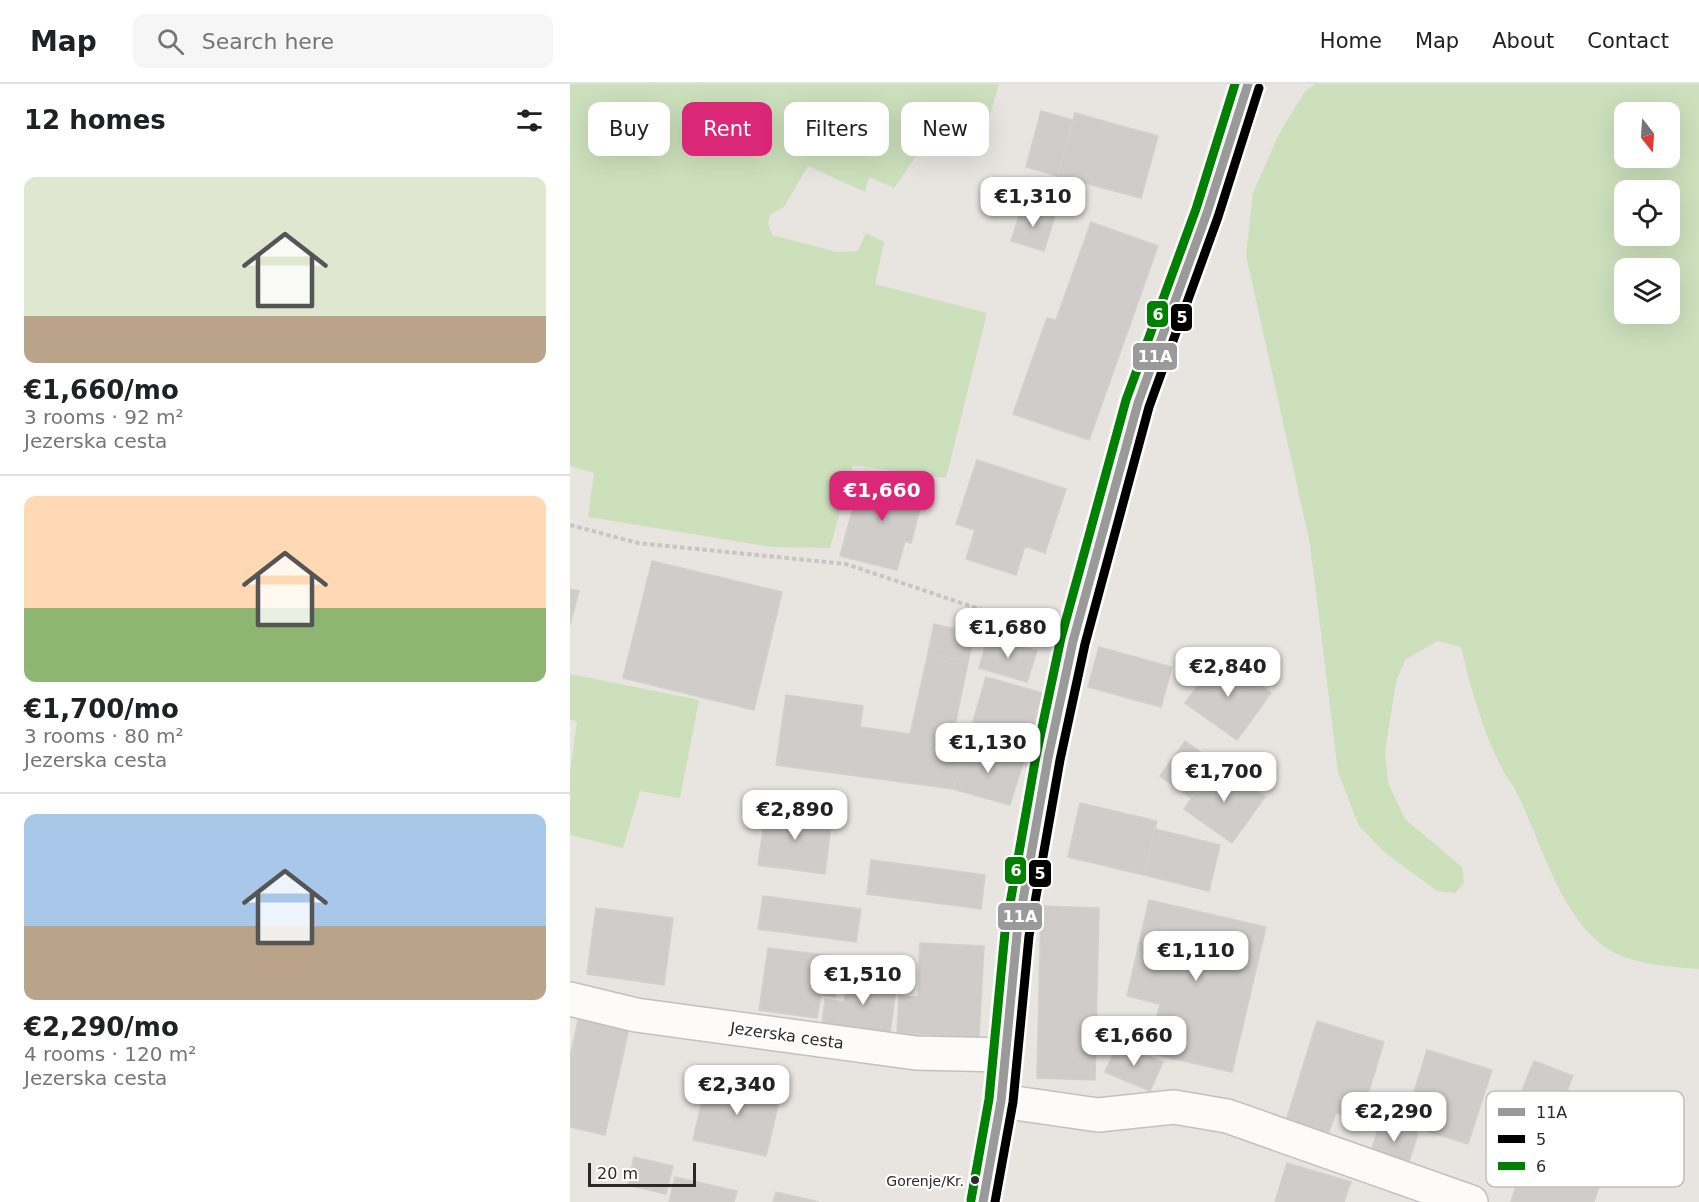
<!DOCTYPE html>
<html lang="en">
<head>
<meta charset="utf-8">
<style>
  body { margin:0; font-family:"DejaVu Sans",sans-serif; background:#f6f6f6; color:#202124; height:100vh; display:flex; flex-direction:column; font-size:22px; white-space:nowrap }
  * { box-sizing:border-box; margin:0 }
  p { font-size:20px; color:#757577 }
  .icon { flex:none; width:33px; height:33px; fill:none; stroke:currentColor; stroke-width:2; stroke-linecap:round; stroke-linejoin:round }
  .map { position:relative; flex:1; overflow:hidden }
  .sheet { display:flex; flex-direction:column; background:#fff; width:570px }
  .sheet>* { flex:none }
  .hud { position:absolute; left:18px; top:18px; width:570px; height:54px; display:flex; gap:12px }
  .needle { width:39px; rotate:163deg }
  .fabs { position:absolute; left:1044px; top:18px; display:grid; gap:12px }
  .fabs a { display:grid; place-items:center; width:66px; height:66px; border-radius:12px; background:#fff; box-shadow:0 6px 24px #0002; font-size:30px }
  .scale { position:absolute; left:18px; bottom:15px; width:108px; box-sizing:border-box; padding-left:6px; border:3px solid #2a2a2a; border-top:0; font-size:16px; line-height:21px; white-space:nowrap; color:#2a2a2a; -webkit-text-stroke:4px #fff; paint-order:stroke }
  .price { position:absolute; translate:-50% -51px; padding:0 14px; border-radius:12px; background:#fff; color:#222; font-size:20px; line-height:39px; filter:drop-shadow(0 2px 3px #0008) }
  .price::after { content:''; position:absolute; left:50%; top:36px; width:18px; height:14px; margin-left:-9px; background:inherit; clip-path:polygon(0 0,100% 0,50% 100%) }
  .price.on { background:#db2777; color:#fff }
  ul { padding:0; list-style:none }
  li { display:grid; align-content:center; gap:12px; height:318px; padding:0 24px }
  li+li { border-top:2px solid #e0e0e0 }
  li span { display:grid; place-items:center; height:186px; border-radius:12px; color:#555 }
  li>.icon { margin-inline-start:auto }
  span .icon { width:108px; height:108px; fill:#fffc; stroke-width:1 }
  li b { font-size:26px }
  h2 { display:flex; justify-content:space-between; align-items:center; height:72px; padding:0 24px; font-size:26px }
  .chip { padding:0 21px; border-radius:12px; background:#fff; box-shadow:0 6px 24px #0002; font-size:21px; line-height:54px }
  .chip.on { background:#db2777; color:#fff }
  header { display:flex; align-items:center; gap:36px; box-sizing:border-box; height:84px; padding:0 30px; background:#fff; border-bottom:2px solid #e0e0e0 }
  header strong { font-size:28px }
  nav { display:flex; gap:33px; margin-inline-start:auto; font-size:21px }
  .search { width:420px; height:54px; background:#f6f6f6; display:flex; align-items:center; gap:15px; box-sizing:border-box; padding:0 21px; border-radius:12px; color:#757577; font-size:22px }
  main { display:flex; flex:1; min-height:0 }
  .map>svg:first-child { display:block }
  .green { fill:#cde0bc; fill-rule:evenodd }
  .building { fill:#cfccca; stroke:#d3d0cc; stroke-width:1.5 }
  .lines { fill:none; stroke-linecap:round; stroke-linejoin:round }
  .minor-casing { stroke:#c2c1c1; stroke-width:36 }
  .path { stroke:#c6c6c5; stroke-width:4; stroke-dasharray:4.5 3; stroke-linecap:butt }
  .minor { stroke:#fcfbfa; stroke-width:33 }
  .bus-1-casing { stroke:#fff; stroke-width:14 }
  .bus-2-casing { stroke:#fff; stroke-width:14 }
  .bus-3-casing { stroke:#fff; stroke-width:14 }
  .bus-1 { stroke:#9a9a9a; stroke-width:9 }
  .bus-2 { stroke:#000; stroke-width:9 }
  .bus-3 { stroke:#008000; stroke-width:9 }
  .bus-dot { fill:#2a2a2a; stroke:#fff; stroke-width:2 }
  .labels { text-anchor:middle; stroke-width:4.5; stroke-linejoin:round; paint-order:stroke }
  .bus-label { font-size:14px; fill:#2a2a2a; stroke:#fff; text-anchor:end }
  .street-label { font-size:16px; fill:#2a2a2a; stroke:#fff }
  .key { fill:#fff; stroke:#bfbfbf; stroke-width:1.5 }
  .key-label { font-size:16px; fill:#2a2a2a }
  .line-badge { stroke:#fff; stroke-width:2 }
  .badge-label { font-size:16px; text-anchor:middle; font-weight:bold; fill:#fff }
</style>
</head>
<body>
<header>
<strong>Map</strong>
<div class="search"><svg class="icon" aria-label="search" viewBox="0 0 24 24"><circle cx="10" cy="10" r="6"/><path d="M15 15l6 6"/></svg>Search here</div>
<nav><a>Home</a><a>Map</a><a>About</a><a>Contact</a></nav>
</header>
<main>
<section class="sheet">
<h2>12 homes<svg class="icon" aria-label="filters" viewBox="0 0 24 24"><path d="M4 7h16M4 17h16"/><circle cx="9" cy="7" r="2"/><circle cx="15" cy="17" r="2"/></svg></h2>
<ul>
<li><span style="background:linear-gradient(#dfe7d0 75%,#b9a48a 0)"><svg class="icon" aria-label="home" viewBox="0 0 24 24"><path d="M3 11l9-7 9 7M6 9v11h12V9"/></svg></span><div><b>€1,660/mo</b><p>3 rooms · 92 m²</p><p>Jezerska cesta</p></div></li>
<li><span style="background:linear-gradient(#ffd9b3 60%,#8fb573 0)"><svg class="icon" aria-label="home" viewBox="0 0 24 24"><path d="M3 11l9-7 9 7M6 9v11h12V9"/></svg></span><div><b>€1,700/mo</b><p>3 rooms · 80 m²</p><p>Jezerska cesta</p></div></li>
<li><span style="background:linear-gradient(#a9c7e8 60%,#b9a48a 0)"><svg class="icon" aria-label="home" viewBox="0 0 24 24"><path d="M3 11l9-7 9 7M6 9v11h12V9"/></svg></span><div><b>€2,290/mo</b><p>4 rooms · 120 m²</p><p>Jezerska cesta</p></div></li>
</ul>
</section>
<div class="map">
<svg width="1129" height="1118" viewBox="0 0 1129 1118">
  <rect width="100%" height="100%" fill="#e8e4e0"/>
  <path class="green" d="M0 0H429L420 31 379 25 324 104 299 93 295 108 238 82 214 123 201 130 198 139 202 151 267 168 288 167 296 149 314 158 305 200 417 229 376 394 283 381 260 464 201 463 18 433 24 389 0 382Z
    M746 0H1129V885C1098 882 1058 881 1032 861 990 829 971 759 948 711 945 703 938 696 934 688 913 650 901 605 891 563L867 557 835 576 826 598 815 668 818 699 835 735 892 783 894 799 885 809 867 807 814 768 789 742 768 688 740 460 676 171 683 109 709 50 735 7ZM1054 28H1100V74H1054ZM1054 106H1100V152H1054ZM1054 184H1100V230H1054Z
    M0 590 129 616 110 714 70 707 53 764 0 751V688L7 637 0 636Z"/>
  <path class="building" d="M471 27 503 36 488 92 456 83Z
    M505 29 588 52 571 114 488 92Z
    M452 122 485 132 474 167 441 157Z
    M521 138 588 162 519 356 443 330 477 234 486 236Z
    M407 376 496 405 475 469 455 462 446 491 396 475 405 446 386 440Z
    M292 390 355 406 341 459 335 457 327 486 270 472Z
    M82 477 212 508 184 626 53 594Z
    M0 505 9 507 0 541Z
    M364 540 405 549 398 578 358 569Z
    M418 553 467 567 457 598 409 584Z
    M529 563 602 583 591 623 518 603Z
    M358 569 398 578 382 656 397 658 383 705 206 681 216 611 293 622 290 643 340 650Z
    M650 572 701 609 667 656 615 619Z
    M416 593 473 609 454 676 397 658Z
    M615 657 646 679 621 714 590 692Z
    M397 658 454 676 440 721 383 705Z
    M646 679 695 713 662 759 614 725Z
    M510 719 587 737 574 791 498 773Z
    M196 724 262 733 255 790 188 781Z
    M585 745 650 761 639 807 574 791Z
    M301 776 415 791 411 825 297 810Z
    M193 812 291 825 286 858 188 845Z
    M579 816 696 843 662 988 578 969 590 920 557 912Z
    M471 822 529 824 525 996 467 994Z
    M26 824 103 834 94 901 17 890Z
    M350 859 414 862 409 953 327 949 329 912 348 913Z
    M198 864 271 873 265 913 251 911 247 934 189 926Z
    M278 892 327 898 320 949 252 940 255 915 274 918Z
    M9 933 59 944 35 1051 0 1043V973Z
    M747 937 814 958 790 1036 766 1029 758 1050 716 1037Z
    M548 959 593 978 580 1007 535 988Z
    M857 966 922 986 898 1060 834 1040Z
    M964 977 1003 992 985 1036 946 1021Z
    M138 992 211 1009 196 1072 123 1056Z
    M811 1037 848 1049 838 1081 800 1070Z
    M964 1045 1040 1069 1024 1118H941Z
    M64 1073 103 1082 96 1110 58 1101Z
    M717 1079 781 1098 774 1118H705Z
    M105 1093 167 1107 164 1118H99Z
    M206 1108 249 1118H203Z"/>
  <g class="lines">
    <defs>
      <path id="minor" d="M0 915 66 931 346 969 436 971
        M431 1017 528 1031 604 1023 657 1032 901 1118
        M413 1118 431 1017 447 850 478 674 503 557 568 319 637 129 678 0"/>
    </defs>
    <use href="#minor" class="minor-casing"/>
    <path class="path" d="M0 441 68 459 276 480 471 546"/>
    <use href="#minor" class="minor"/>
    <defs>
      <path id="bus-1" d="M413 1118 431 1017 447 850 478 674 503 557 568 319 637 129 678 0"/>
      <path id="bus-2" d="M425 1118 443 1018 459 852 490 676 515 560 579 323 648 133 689 4"/>
      <path id="bus-3" d="M401 1116 419 1015 435 848 466 672 491 554 556 316 626 125 665 0"/>
    </defs>
    <use href="#bus-1" class="bus-1-casing"/>
    <use href="#bus-2" class="bus-2-casing"/>
    <use href="#bus-3" class="bus-3-casing"/>
    <use href="#bus-1" class="bus-1"/>
    <use href="#bus-2" class="bus-2"/>
    <use href="#bus-3" class="bus-3"/>
  </g>
  <circle class="bus-dot" cx="405" cy="1096" r="5"/>
  <g class="labels">
    <g class="bus-label">
      <text x="394" y="1102">Gorenje/Kr.</text>
    </g>
    <g class="street-label">
      <text transform="translate(217 951) rotate(8)" y="6">Jezerska cesta</text>
    </g>
  </g>
  <rect x="916" y="1007" width="198" height="96" rx="9" class="key"/>
  <rect x="928" y="1024" width="27" height="8" fill="#9a9a9a"/>
  <rect x="928" y="1051" width="27" height="8" fill="#000"/>
  <rect x="928" y="1078" width="27" height="8" fill="#008000"/>
  <g class="key-label">
    <text x="966" y="1034">11A</text>
    <text x="966" y="1061">5</text>
    <text x="966" y="1088">6</text>
  </g>
  <g class="line-badge">
    <rect x="576" y="216" width="23" height="28" rx="6" fill="#008000"/>
    <rect x="600" y="219" width="23" height="29" rx="6" fill="#000"/>
    <rect x="562" y="258" width="46" height="29" rx="6" fill="#9a9a9a"/>
    <rect x="434" y="772" width="23" height="29" rx="6" fill="#008000"/>
    <rect x="458" y="775" width="24" height="29" rx="6" fill="#000"/>
    <rect x="427" y="818" width="46" height="29" rx="6" fill="#9a9a9a"/>
  </g>
  <g class="badge-label">
    <text x="588" y="236">6</text>
    <text x="612" y="239">5</text>
    <text x="585" y="278">11A</text>
    <text x="446" y="792">6</text>
    <text x="470" y="795">5</text>
    <text x="450" y="838">11A</text>
  </g>
</svg>
<div class="fabs">
<a><svg class="needle" viewBox="-14 -14 28 28"><path d="M0-13l5 13h-10z" fill="#e53935"/><path d="M0 13l5-13h-10z" fill="#757577"/></svg></a>
<a><svg class="icon" aria-label="locate" viewBox="0 0 24 24"><circle cx="12" cy="12" r="6"/><path d="M12 2v4M12 18v4M2 12h4M18 12h4"/></svg></a>
<a><svg class="icon" aria-label="layers" viewBox="0 0 24 24"><path d="M12 4l9 5-9 5-9-5zM3 14l9 5 9-5"/></svg></a>
</div>
<div class="scale">20 m</div>
<b class="price" style="left:463px;top:144px">€1,310</b>
<b class="price on" style="left:312px;top:438px">€1,660</b>
<b class="price" style="left:438px;top:575px">€1,680</b>
<b class="price" style="left:658px;top:614px">€2,840</b>
<b class="price" style="left:418px;top:690px">€1,130</b>
<b class="price" style="left:654px;top:719px">€1,700</b>
<b class="price" style="left:225px;top:757px">€2,890</b>
<b class="price" style="left:626px;top:898px">€1,110</b>
<b class="price" style="left:293px;top:922px">€1,510</b>
<b class="price" style="left:564px;top:983px">€1,660</b>
<b class="price" style="left:167px;top:1032px">€2,340</b>
<b class="price" style="left:824px;top:1059px">€2,290</b>
<div class="hud">
<a class="chip">Buy</a>
<a class="chip on">Rent</a>
<a class="chip">Filters</a>
<a class="chip">New</a>
</div>
</div>
</main>
</body>
</html>
